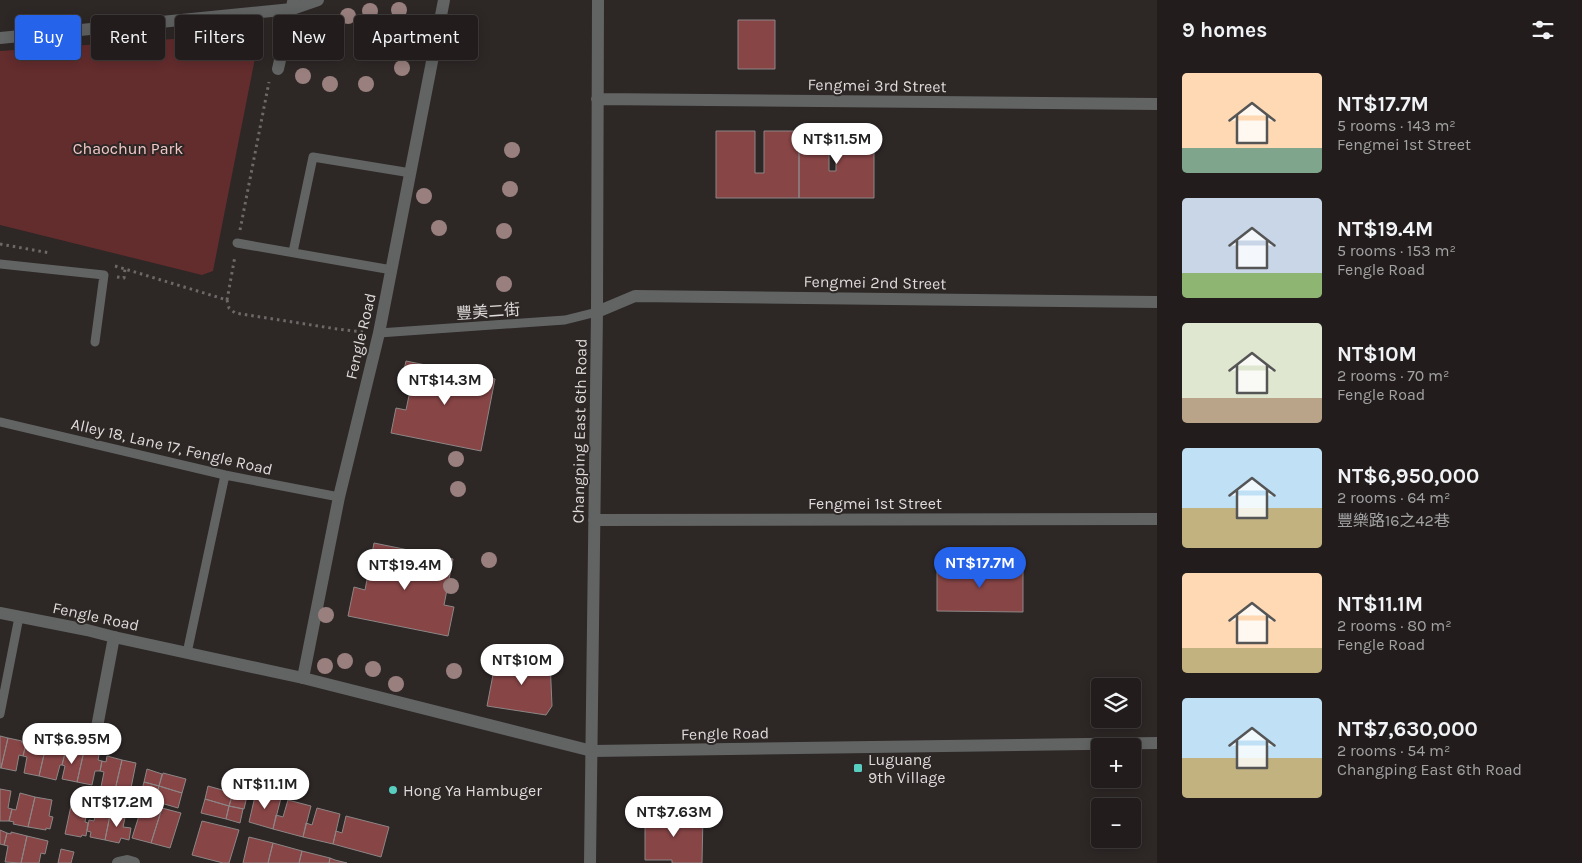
<!DOCTYPE html>
<html lang="en">
<head>
<meta charset="utf-8">
<style>
  body { margin:0; font-family:Karla,"Noto Sans TC",sans-serif; background:#2e2a29; color:#f1f3f6; height:100vh; display:flex; flex-direction:column; font-size:19px; white-space:nowrap }
  * { box-sizing:border-box; margin:0 }
  p { font-size:16px; color:#a2a2a3 }
  .icon { flex:none; width:28px; height:28px; fill:none; stroke:currentColor; stroke-width:2; stroke-linecap:round; stroke-linejoin:round }
  .map { position:relative; flex:1; overflow:hidden }
  .panel { display:flex; flex-direction:column; background:#221d1c; width:425px }
  .panel>* { flex:none }
  .top-card { position:absolute; left:15px; top:15px; width:475px; height:45px; display:flex; gap:10px }
  .controls { position:absolute; left:1091px; top:678px; display:grid; gap:10px }
  .controls a { display:grid; place-items:center; width:50px; height:50px; border-radius:5px; background:#221d1c; box-shadow:0 2px 12px #0003,0 0 0 1px #3f3b3b; font-size:25px }
  .price { position:absolute; translate:-50% -42px; padding:0 11px; border-radius:18px; background:#fff; color:#222; font-size:16px; line-height:32px; filter:drop-shadow(0 1px 2px #0008) }
  .price::after { content:''; position:absolute; left:50%; top:30px; width:15px; height:11px; margin-left:-8px; background:inherit; clip-path:polygon(0 0,100% 0,50% 100%) }
  .price.active { background:#2563eb; color:#fff }
  ul { padding:0; list-style:none }
  li { display:flex; align-items:center; gap:15px; height:125px; padding:0 25px }
  li span { display:grid; place-items:center; flex:none; width:140px; height:100px; border-radius:5px; color:#555 }
  li>.icon { margin-inline-start:auto }
  span .icon { width:60px; height:60px; fill:#fffc; stroke-width:1 }
  li b { font-size:21px }
  h2 { display:flex; justify-content:space-between; align-items:center; height:60px; padding:0 25px; font-size:21px }
  .chip { padding:0 18px; border-radius:5px; background:#221d1c; box-shadow:0 2px 12px #0003,0 0 0 1px #3f3b3b; font-size:18px; line-height:45px }
  .chip.active { background:#2563eb; color:#fff }
  main { display:flex; flex:1; min-height:0 }
  .map>svg:first-child { display:block }
  .green { fill:#632c2d }
  .building { fill:#884546; stroke:#8d8686 }
  .lines { fill:none; stroke-linecap:round; stroke-linejoin:round }
  .path { stroke:#6e6968; stroke-width:3; stroke-dasharray:2.5 4; stroke-linecap:butt }
  .service { stroke:#616463; stroke-width:9 }
  .minor { stroke:#616463; stroke-width:12 }
  .tertiary { stroke:#616463; stroke-width:12 }
  .tree { fill:#99807e }
  .poi-dot { fill:#58cec0; stroke:#2d2726; stroke-width:2 }
  .labels { text-anchor:middle; stroke-width:4; stroke-linejoin:round; paint-order:stroke }
  .street-label { font-size:16px; fill:#dfdbdb; stroke:#2d2726 }
  .park-label { font-size:16px; fill:#f2c8c6; stroke:#2d2726 }
  .poi-label { font-size:16px; fill:#dfdbdb; stroke:#2d2726; text-anchor:start }
</style>
</head>
<body>
<main>
<div class="map">
<svg width="1157" height="863" viewBox="0 0 1157 863">
  <rect width="100%" height="100%" fill="#2d2726"/>
  <path class="green" d="M260 33 213 271 202 275 0 225V51Z"/>
  <path class="building" d="M738 20H775V69H738Z
    M716 131H755V173H764V131H799V198H716Z
    M799 131H829V171H836V131H874V198H799Z
    M406 361 495 379 481 451 391 433 396 408 406 410 411 386 401 384Z
    M374 543 453 559 444 605 454 607 448 636 348 616 354 587 365 590Z
    M937 566 1023 567V612L937 611Z
    M496 659 550 660 552 706 546 715 487 706Z
    M0 736 8 738 1 768H0Z
    M8 738 22 741V743L26 744 23 756 19 755 16 771 1 768Z
    M30 743 46 746 39 776 24 773 27 757 23 756 26 744 30 745Z
    M46 746 63 750 62 752 65 753 62 765H60L56 780 39 776Z
    M69 748 84 751 77 782 62 779 65 766 62 765 65 753H68Z
    M84 751 99 755 98 760 102 761 100 771H95L92 785 77 782Z
    M107 756 122 760 115 790 101 787 104 772 100 771 102 761 106 762Z
    M122 760 136 763 130 793 115 790Z
    M147 769 162 774 159 786 144 782Z
    M163 773 186 779 182 793 159 786Z
    M144 782 159 786 155 801 140 797Z
    M159 786 182 793 178 808 154 801Z
    M208 786 233 793 229 806 205 799Z
    M0 789 11 791 8 808 12 809 9 821H0Z
    M256 792 281 798 273 829 249 822Z
    M20 793 35 797 28 827 13 824 14 822 9 821 12 809 16 810Z
    M233 793 247 796 244 809 229 806Z
    M35 797 52 800 49 816 53 817 50 829 46 828V830L28 827Z
    M205 799 229 806 226 819 201 813Z
    M288 800 311 806 303 837 273 829 276 815 283 817Z
    M72 801 88 805 85 822 88 823 86 836 82 835 81 837 65 834Z
    M143 803 162 808 151 843 132 838Z
    M229 806 243 809 240 823 226 819Z
    M97 807 111 810 105 840 90 837 91 832 87 831 89 820 94 821Z
    M162 808 181 813 170 848 151 843Z
    M317 808 340 814 333 844 303 837 306 823 312 825Z
    M111 810 126 813 123 827 131 828 129 840 121 838 119 843 105 840Z
    M645 814 703 815 702 863H672V860H645Z
    M346 816 389 827 381 857 333 844 336 831 342 833Z
    M202 821 239 830 229 863H223L192 855Z
    M0 830 7 833 4 845 0 844Z
    M11 832 27 836 21 863 5 862 8 846 4 845 7 833 11 834Z
    M27 836 48 841 45 854 41 853 39 863H21Z
    M249 837 273 843 268 863H243Z
    M273 843 302 851 299 863H268Z
    M61 849 74 852 71 863H58Z
    M302 851 330 858 329 863H299Z
    M330 858 335 860 347 863H329Z"/>
  <g class="lines">
    <path class="path" d="M240 230 269 82
      M0 244 50 253
      M115 266 227 300 235 256
      M117 277 124 278 125 269
      M227 300 229 308 235 313 337 329 364 332"/>
    <path class="service" d="M237 243 392 270
      M293 252 313 157 411 173
      M0 264 104 275 95 342
      M379 333 565 320 597 312
      M0 422 225 475 339 497
      M187 653 225 475
      M0 714 19 617"/>
    <path class="minor" d="M0 38 292 9 318 0
      M278 69 293 2
      M597 99 1157 104
      M597 312 635 296 1157 302
      M594 520 1157 519
      M303 678 339 497 379 333 444 0
      M94 743 114 637
      M118 863 127 861 134 863
      M590 863 597 312 598 0"/>
    <path class="tertiary" d="M0 613 87 630 114 637 303 678 592 751 1157 743"/>
  </g>
  <g class="tree">
    <circle cx="399" cy="10" r="8"/>
    <circle cx="370" cy="11" r="8"/>
    <circle cx="348" cy="16" r="8"/>
    <circle cx="329" cy="24" r="8"/>
    <circle cx="399" cy="45" r="8"/>
    <circle cx="309" cy="46" r="8"/>
    <circle cx="402" cy="68" r="8"/>
    <circle cx="303" cy="76" r="8"/>
    <circle cx="330" cy="84" r="8"/>
    <circle cx="366" cy="84" r="8"/>
    <circle cx="512" cy="150" r="8"/>
    <circle cx="510" cy="189" r="8"/>
    <circle cx="424" cy="196" r="8"/>
    <circle cx="439" cy="228" r="8"/>
    <circle cx="504" cy="231" r="8"/>
    <circle cx="504" cy="284" r="8"/>
    <circle cx="456" cy="459" r="8"/>
    <circle cx="458" cy="489" r="8"/>
    <circle cx="489" cy="560" r="8"/>
    <circle cx="451" cy="586" r="8"/>
    <circle cx="326" cy="615" r="8"/>
    <circle cx="345" cy="661" r="8"/>
    <circle cx="325" cy="666" r="8"/>
    <circle cx="373" cy="669" r="8"/>
    <circle cx="454" cy="671" r="8"/>
    <circle cx="396" cy="684" r="8"/>
  </g>
  <g class="poi-dot">
    <rect x="853" y="763" width="10" height="10" rx="2.5"/>
    <circle cx="393" cy="790" r="5"/>
  </g>
  <g class="labels">
    <g class="street-label">
      <text transform="translate(877 85) rotate(1)" y="6">Fengmei 3rd Street</text>
      <text transform="translate(875 282) rotate(1)" y="6">Fengmei 2nd Street</text>
      <text transform="translate(488 311) rotate(-4)" y="6">豐美二街</text>
      <text transform="translate(360 336) rotate(-77)" y="6">Fengle Road</text>
      <text transform="translate(579 431) rotate(-89)" y="6">Changping East 6th Road</text>
      <text transform="translate(172 446) rotate(13)" y="6">Alley 18, Lane 17, Fengle Road</text>
      <text x="875" y="509">Fengmei 1st Street</text>
      <text transform="translate(96 616) rotate(12)" y="6">Fengle Road</text>
      <text transform="translate(725 733) rotate(-1)" y="6">Fengle Road</text>
    </g>
    <g class="park-label">
      <text x="128" y="154">Chaochun Park</text>
    </g>
    <g class="poi-label">
      <text x="868" y="765">Luguang<tspan x="868" dy="18">9th Village</tspan></text>
      <text x="403" y="796">Hong Ya Hambuger</text>
    </g>
  </g>
</svg>
<div class="controls">
<a><svg class="icon" aria-label="layers" viewBox="0 0 24 24"><path d="M12 4l9 5-9 5-9-5zM3 14l9 5 9-5"/></svg></a>
<a>+</a>
<a>−</a>
</div>
<b class="price" style="left:837px;top:165px">NT$11.5M</b>
<b class="price" style="left:445px;top:406px">NT$14.3M</b>
<b class="price active" style="left:980px;top:589px">NT$17.7M</b>
<b class="price" style="left:405px;top:591px">NT$19.4M</b>
<b class="price" style="left:522px;top:686px">NT$10M</b>
<b class="price" style="left:72px;top:765px">NT$6.95M</b>
<b class="price" style="left:265px;top:810px">NT$11.1M</b>
<b class="price" style="left:117px;top:828px">NT$17.2M</b>
<b class="price" style="left:674px;top:838px">NT$7.63M</b>
<div class="top-card">
<a class="chip active">Buy</a>
<a class="chip">Rent</a>
<a class="chip">Filters</a>
<a class="chip">New</a>
<a class="chip">Apartment</a>
</div>
</div>
<section class="panel">
<h2>9 homes<svg class="icon" aria-label="filters" viewBox="0 0 24 24"><path d="M4 7h16M4 17h16"/><circle cx="9" cy="7" r="2"/><circle cx="15" cy="17" r="2"/></svg></h2>
<ul>
<li><span style="background:linear-gradient(#ffd9b3 75%,#7fa58c 0)"><svg class="icon" aria-label="home" viewBox="0 0 24 24"><path d="M3 11l9-7 9 7M6 9v11h12V9"/></svg></span><div><b>NT$17.7M</b><p>5 rooms · 143 m²</p><p>Fengmei 1st Street</p></div></li>
<li><span style="background:linear-gradient(#c9d6e8 75%,#8fb573 0)"><svg class="icon" aria-label="home" viewBox="0 0 24 24"><path d="M3 11l9-7 9 7M6 9v11h12V9"/></svg></span><div><b>NT$19.4M</b><p>5 rooms · 153 m²</p><p>Fengle Road</p></div></li>
<li><span style="background:linear-gradient(#dfe7d0 75%,#b9a48a 0)"><svg class="icon" aria-label="home" viewBox="0 0 24 24"><path d="M3 11l9-7 9 7M6 9v11h12V9"/></svg></span><div><b>NT$10M</b><p>2 rooms · 70 m²</p><p>Fengle Road</p></div></li>
<li><span style="background:linear-gradient(#bfe0f5 60%,#c2b280 0)"><svg class="icon" aria-label="home" viewBox="0 0 24 24"><path d="M3 11l9-7 9 7M6 9v11h12V9"/></svg></span><div><b>NT$6,950,000</b><p>2 rooms · 64 m²</p><p>豐樂路16之42巷</p></div></li>
<li><span style="background:linear-gradient(#ffd9b3 75%,#c2b280 0)"><svg class="icon" aria-label="home" viewBox="0 0 24 24"><path d="M3 11l9-7 9 7M6 9v11h12V9"/></svg></span><div><b>NT$11.1M</b><p>2 rooms · 80 m²</p><p>Fengle Road</p></div></li>
<li><span style="background:linear-gradient(#bfe0f5 60%,#c2b280 0)"><svg class="icon" aria-label="home" viewBox="0 0 24 24"><path d="M3 11l9-7 9 7M6 9v11h12V9"/></svg></span><div><b>NT$7,630,000</b><p>2 rooms · 54 m²</p><p>Changping East 6th Road</p></div></li>
</ul>
</section>
</main>
</body>
</html>
